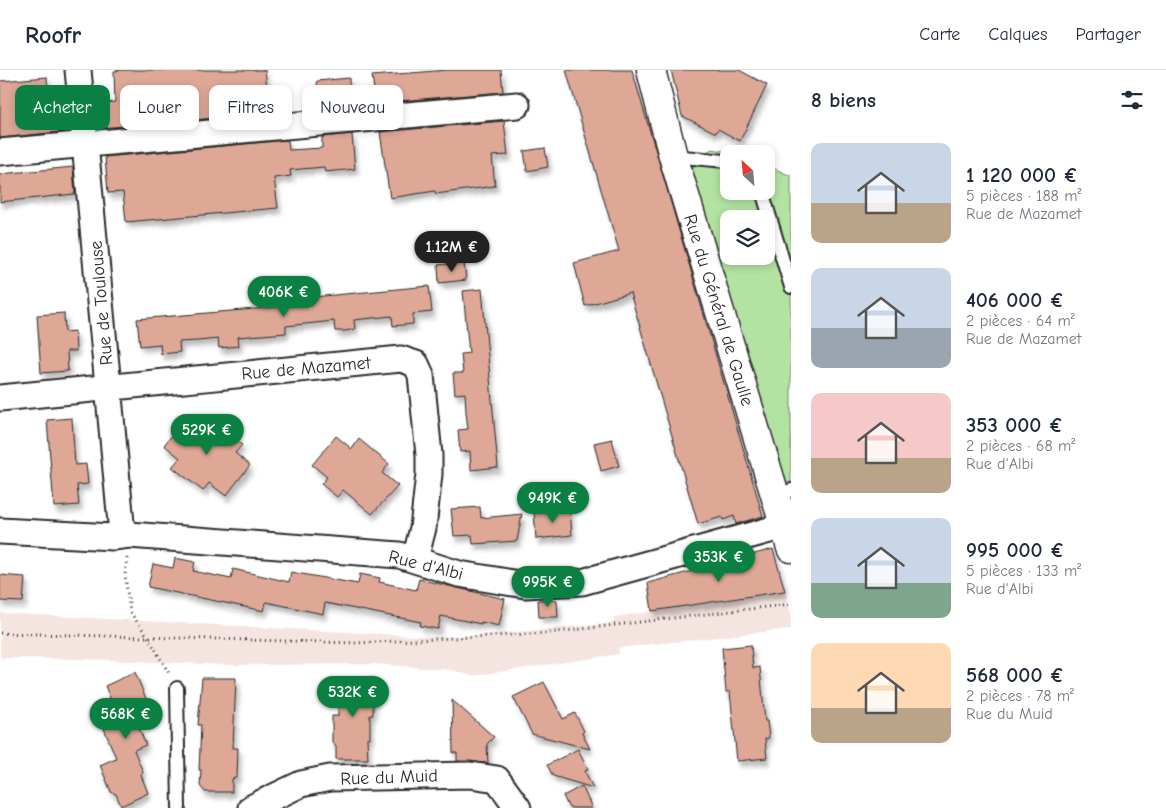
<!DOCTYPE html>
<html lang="fr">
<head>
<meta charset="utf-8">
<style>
  body { margin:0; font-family:"Comic Neue",sans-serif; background:#f6f6f7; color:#1f2937; height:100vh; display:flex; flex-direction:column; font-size:19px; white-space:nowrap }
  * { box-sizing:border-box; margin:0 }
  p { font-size:16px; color:#747a83 }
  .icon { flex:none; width:28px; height:28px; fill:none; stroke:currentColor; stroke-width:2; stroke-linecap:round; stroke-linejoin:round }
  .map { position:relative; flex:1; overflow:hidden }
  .sheet { display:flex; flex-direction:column; background:#fff; width:375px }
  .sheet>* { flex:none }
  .top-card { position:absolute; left:15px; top:15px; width:475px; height:45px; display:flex; gap:10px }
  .needle { width:32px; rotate:334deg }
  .fabs { position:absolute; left:720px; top:75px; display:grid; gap:10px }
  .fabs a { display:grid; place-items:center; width:55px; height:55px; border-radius:10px; background:#fff; box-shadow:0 2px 8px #0003; font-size:25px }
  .price { position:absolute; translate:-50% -42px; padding:0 11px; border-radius:18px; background:#0b8043; color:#fff; font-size:16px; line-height:32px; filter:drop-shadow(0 1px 2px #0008) }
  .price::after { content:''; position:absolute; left:50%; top:30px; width:15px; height:11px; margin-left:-8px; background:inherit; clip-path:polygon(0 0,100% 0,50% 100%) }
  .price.on { background:#222; color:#fff }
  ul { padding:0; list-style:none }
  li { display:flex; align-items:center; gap:15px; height:125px; padding:0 20px }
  li span { display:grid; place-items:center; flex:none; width:140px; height:100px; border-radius:10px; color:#555 }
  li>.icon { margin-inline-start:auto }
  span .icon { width:60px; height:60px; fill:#fffc; stroke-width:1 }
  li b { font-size:21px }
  h2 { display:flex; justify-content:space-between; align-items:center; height:60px; padding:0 20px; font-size:21px }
  .chip { padding:0 18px; border-radius:10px; background:#fff; box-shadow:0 2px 8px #0003; font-size:18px; line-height:45px }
  .chip.on { background:#0b8043; color:#fff }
  header { display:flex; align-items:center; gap:30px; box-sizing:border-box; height:70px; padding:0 25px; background:#fff; border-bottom:1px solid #e0e1e3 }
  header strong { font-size:24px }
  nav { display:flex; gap:28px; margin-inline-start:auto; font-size:18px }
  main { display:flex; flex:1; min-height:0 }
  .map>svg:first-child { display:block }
  .built { fill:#f5e5e0 }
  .green { fill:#b2e3a3; stroke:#6e8767; fill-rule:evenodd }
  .building { fill:#dea796; stroke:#2b2b2b; filter:url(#shadow) }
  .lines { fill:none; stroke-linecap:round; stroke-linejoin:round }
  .lane-casing { stroke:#2b2b2b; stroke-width:16 }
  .street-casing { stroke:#2b2b2b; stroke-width:29 }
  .secondary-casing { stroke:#2b2b2b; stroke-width:31 }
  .path { stroke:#2b2b2b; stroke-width:3; stroke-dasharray:1 4; stroke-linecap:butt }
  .lane { stroke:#fff; stroke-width:12 }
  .street { stroke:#fff; stroke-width:25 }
  .secondary { stroke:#fff; stroke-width:28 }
  .labels { text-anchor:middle; stroke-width:4; stroke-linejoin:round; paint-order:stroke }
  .street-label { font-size:18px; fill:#2b2b2b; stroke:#fff }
</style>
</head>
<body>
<header>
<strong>Roofr</strong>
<nav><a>Carte</a><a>Calques</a><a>Partager</a></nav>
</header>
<main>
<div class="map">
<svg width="791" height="738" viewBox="0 0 791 738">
  <defs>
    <filter id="shadow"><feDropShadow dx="3" dy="5.5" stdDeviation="2.5" flood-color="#0004"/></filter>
  </defs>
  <rect width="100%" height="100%" fill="#fff"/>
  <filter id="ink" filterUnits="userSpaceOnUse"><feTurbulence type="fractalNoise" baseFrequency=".02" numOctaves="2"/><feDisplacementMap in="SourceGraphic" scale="10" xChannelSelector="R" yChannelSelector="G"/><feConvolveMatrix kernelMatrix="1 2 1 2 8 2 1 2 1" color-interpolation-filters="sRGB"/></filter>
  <g filter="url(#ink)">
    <path class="built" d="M785 522 791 544V559L618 578 620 584 472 606 452 600 374 594 231 595 83 589 0 588V543L436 567 495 564 614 553V547Z"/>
    <path class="green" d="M712 79 740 84H729V121H766V95L791 106V428L688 96H702L699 86ZM729 149H766V186H729Z"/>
    <path class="building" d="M124 0H265L267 17 283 16 286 42 101 58 99 33 115 32 114 1Z
      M448 0H501L503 22 376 33 372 6Z
      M566 0H632L763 446 736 454 734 446 723 450 722 447 698 454 630 223 585 236 574 193 619 181Z
      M671 0H739L767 15 740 71 718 59 716 63 682 46Z
      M47 7 49 37 67 36 69 61 0 68V11Z
      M349 8 350 36 320 39 317 11Z
      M504 51 508 85 492 86 495 116 436 124 435 121 390 128 380 62Z
      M352 64 355 99 325 102 324 97 290 100 291 106 274 108 278 138 126 152 123 122 108 123 105 87 288 70 289 80 322 78V67Z
      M545 78 548 97 527 101 524 81Z
      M73 97 75 124 0 132V104Z
      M464 192 466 210 439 213 438 195Z
      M429 216 432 242 413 244V254L393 256 392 246 354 250 355 259 345 261H335L334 251 286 256V263L238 267 239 276 219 278 218 269 198 271 179 272 180 282 161 284 160 274 140 276 137 249 313 234V227Z
      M482 219 498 397 471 400 470 381 460 382 458 360 468 359 466 342 465 323 455 324 453 303H463L461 284 469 283 463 221Z
      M64 243 65 262 75 261 76 281H67L68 301 41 303 37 245Z
      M188 345 205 358 211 350 242 375 235 383 250 395 226 426 209 413 203 421 172 397 180 388 164 375Z
      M72 348 75 395 86 394 88 414 77 415 79 435 54 437 47 350Z
      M336 366 352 379 359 369 389 394 382 403 398 416 372 444 343 420 337 427 321 414 327 407 312 395Z
      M612 369 619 396 601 401 594 373Z
      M480 437 481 448 522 444 517 471 473 474 472 465 454 466 451 439Z
      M570 440 572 465 536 469 534 443Z
      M773 479 785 521 652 541 648 513Z
      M175 488 195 492 193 501 231 509 233 499 289 512 291 502 358 514 360 504 380 508 379 512 416 520 419 509 505 529 499 556 481 552V554L441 546 438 559 420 556 421 552 325 533 323 544 266 532 264 541 148 517 153 494 173 498Z
      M0 505 25 507 23 532 0 531Z
      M538 530H557L558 547H539Z
      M751 575 753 598 760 597 765 651H767L769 668 765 669 767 688 737 691 730 622H726L722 578Z
      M135 602 149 636 135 642 139 652 137 653 146 675 134 680 143 702 141 705 148 723 121 736 116 724 111 722 100 695 116 688 103 656 119 649 105 616Z
      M202 608H236L233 678H238L237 707 232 709V722H205L200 716 201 700H199L201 655H198Z
      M373 608V645H370V668H367L368 689H336V677L332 672V646H338V609Z
      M544 612 563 649 575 643 584 661 582 663 590 679 532 664 513 627Z
      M452 630 494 667 487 674 488 693 457 691V683H453Z
      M578 679 588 699 585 701 593 718 553 706 547 695Z
      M582 716 592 738H569L563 726Z"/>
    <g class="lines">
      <defs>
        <path id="lane" d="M673 86 725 91 729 94
          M762 121 791 217
          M775 428 791 420
          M177 618 179 738"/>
        <path id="street" d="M78 0 121 453 126 465
          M0 82 517 35
          M0 328 401 289 416 294 421 305 429 385V404L423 458 415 489
          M0 461 113 467 129 465 399 485 459 504 525 515 582 512 784 456
          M251 738 301 714 330 708 470 705 497 709 518 738"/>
        <path id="secondary" d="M651 0 673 86 791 478"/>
      </defs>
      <use href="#lane" class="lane-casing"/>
      <use href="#street" class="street-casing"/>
      <use href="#secondary" class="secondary-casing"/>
      <path class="path" d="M127 488 125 505 130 542 148 567 170 605
        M0 563 357 573 548 563 791 534"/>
      <use href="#lane" class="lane"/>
      <use href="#street" class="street"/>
      <use href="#secondary" class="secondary"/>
    </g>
  </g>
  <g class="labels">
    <g class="street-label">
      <text transform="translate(101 233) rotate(-95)" y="6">Rue de Toulouse</text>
      <text transform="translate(719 240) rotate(73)" y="6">Rue du Général de Gaulle</text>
      <text transform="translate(306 298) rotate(-5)" y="6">Rue de Mazamet</text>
      <text transform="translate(426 495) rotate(14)" y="6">Rue d'Albi</text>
      <text transform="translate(389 707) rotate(-2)" y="6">Rue du Muid</text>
    </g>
  </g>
</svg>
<div class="fabs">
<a><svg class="needle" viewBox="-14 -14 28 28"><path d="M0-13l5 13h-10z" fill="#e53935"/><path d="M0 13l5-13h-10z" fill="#747a83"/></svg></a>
<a><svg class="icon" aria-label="layers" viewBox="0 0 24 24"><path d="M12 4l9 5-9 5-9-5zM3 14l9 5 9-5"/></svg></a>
</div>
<b class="price on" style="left:452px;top:203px">1.12M €</b>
<b class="price" style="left:284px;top:248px">406K €</b>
<b class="price" style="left:207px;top:386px">529K €</b>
<b class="price" style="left:553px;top:454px">949K €</b>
<b class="price" style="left:719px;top:513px">353K €</b>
<b class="price" style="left:548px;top:538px">995K €</b>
<b class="price" style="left:353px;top:648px">532K €</b>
<b class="price" style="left:126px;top:670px">568K €</b>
<div class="top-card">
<a class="chip on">Acheter</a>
<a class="chip">Louer</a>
<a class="chip">Filtres</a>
<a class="chip">Nouveau</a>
</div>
</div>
<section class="sheet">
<h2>8 biens<svg class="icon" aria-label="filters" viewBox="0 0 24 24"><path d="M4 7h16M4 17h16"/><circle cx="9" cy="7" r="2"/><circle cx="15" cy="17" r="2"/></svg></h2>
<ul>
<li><span style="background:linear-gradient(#c9d6e8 60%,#b9a48a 0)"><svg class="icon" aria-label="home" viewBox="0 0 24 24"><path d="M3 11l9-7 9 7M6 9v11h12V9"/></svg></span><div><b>1 120 000 €</b><p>5 pièces · 188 m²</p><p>Rue de Mazamet</p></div></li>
<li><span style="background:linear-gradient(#c9d6e8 60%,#9aa5b1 0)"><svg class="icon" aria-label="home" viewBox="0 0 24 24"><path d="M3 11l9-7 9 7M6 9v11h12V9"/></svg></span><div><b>406 000 €</b><p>2 pièces · 64 m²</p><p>Rue de Mazamet</p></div></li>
<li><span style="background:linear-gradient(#f6c9c9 65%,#b9a48a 0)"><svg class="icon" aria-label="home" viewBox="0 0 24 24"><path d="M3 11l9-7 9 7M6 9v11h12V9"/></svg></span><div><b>353 000 €</b><p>2 pièces · 68 m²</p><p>Rue d'Albi</p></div></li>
<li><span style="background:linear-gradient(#c9d6e8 65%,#7fa58c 0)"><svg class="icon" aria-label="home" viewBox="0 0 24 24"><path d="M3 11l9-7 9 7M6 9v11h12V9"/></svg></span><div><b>995 000 €</b><p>5 pièces · 133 m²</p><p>Rue d'Albi</p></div></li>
<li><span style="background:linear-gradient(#ffd9b3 65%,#b9a48a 0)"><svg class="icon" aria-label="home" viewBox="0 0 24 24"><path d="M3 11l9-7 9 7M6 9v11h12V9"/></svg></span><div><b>568 000 €</b><p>2 pièces · 78 m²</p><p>Rue du Muid</p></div></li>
</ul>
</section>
</main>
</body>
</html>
